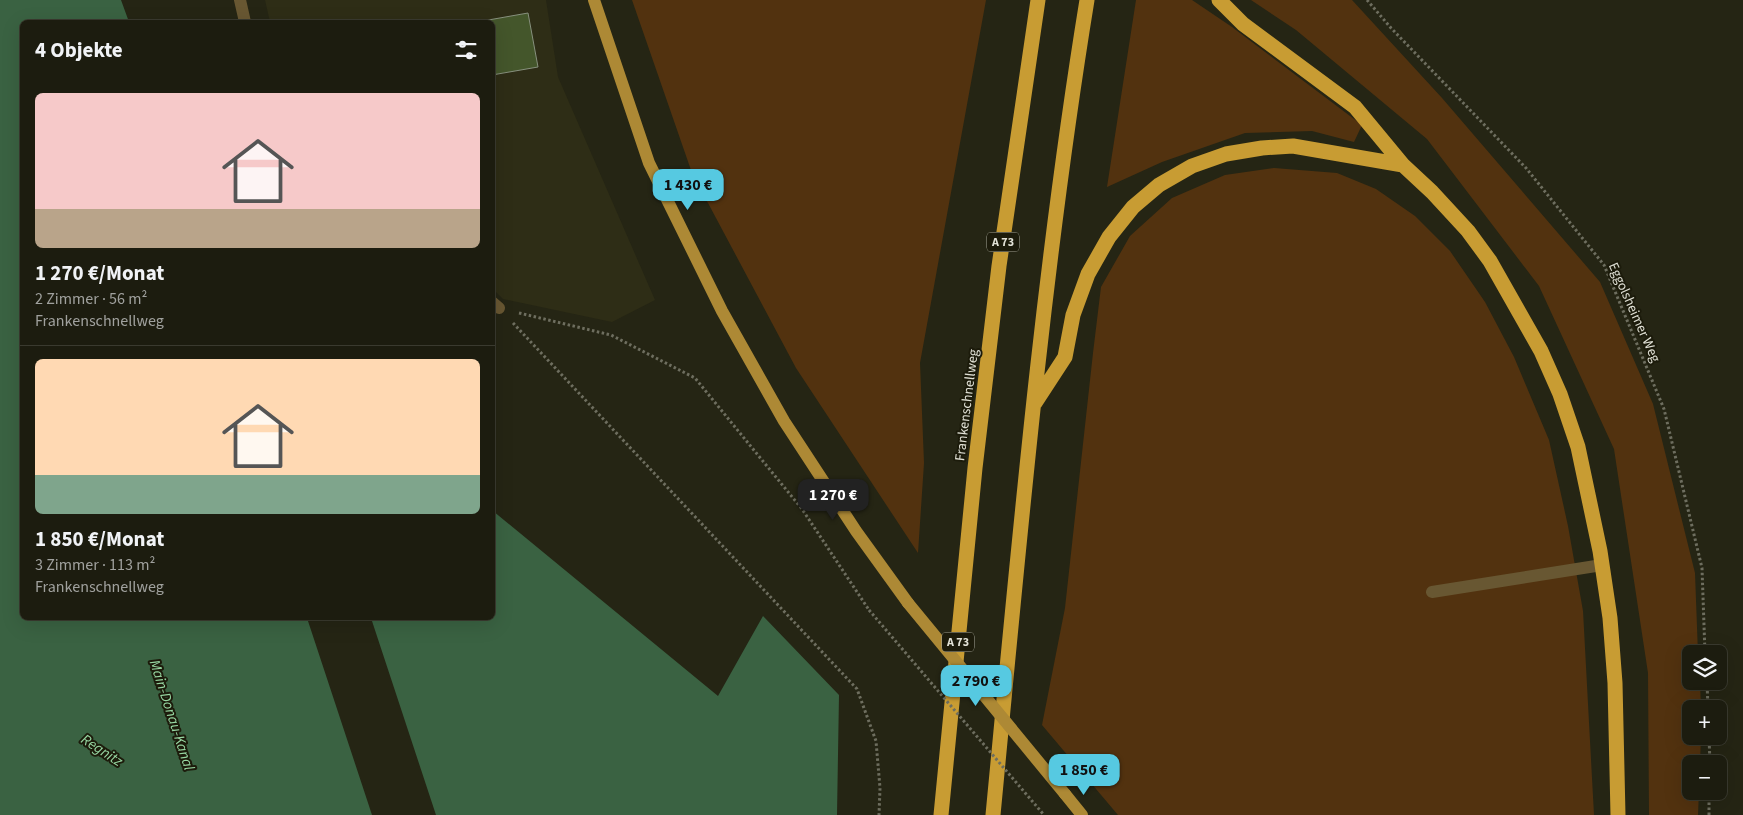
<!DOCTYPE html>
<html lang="de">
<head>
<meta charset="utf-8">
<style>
  body { margin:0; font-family:"Source Sans 3",sans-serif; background:#252518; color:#f1f3f6; height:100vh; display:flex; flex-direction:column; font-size:19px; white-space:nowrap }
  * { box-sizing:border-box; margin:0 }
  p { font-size:16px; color:#a0a19e }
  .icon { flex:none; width:28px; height:28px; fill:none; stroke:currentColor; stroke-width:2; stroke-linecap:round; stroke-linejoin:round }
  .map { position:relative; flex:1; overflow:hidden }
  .side { position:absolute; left:20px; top:20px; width:475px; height:600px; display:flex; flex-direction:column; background:#1c1c0f; border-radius:8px; box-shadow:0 5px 20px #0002,0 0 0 1px #3a3a2f }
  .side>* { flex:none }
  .fabs { position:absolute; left:1682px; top:645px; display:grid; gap:10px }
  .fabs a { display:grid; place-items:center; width:45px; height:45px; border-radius:8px; background:#1c1c0f; box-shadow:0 5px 20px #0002,0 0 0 1px #3a3a2f; font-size:25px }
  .price { position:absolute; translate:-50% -42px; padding:0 11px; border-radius:10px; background:#56c9e1; color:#111; font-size:16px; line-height:32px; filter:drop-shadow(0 1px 2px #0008) }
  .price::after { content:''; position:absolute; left:50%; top:30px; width:15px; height:11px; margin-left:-8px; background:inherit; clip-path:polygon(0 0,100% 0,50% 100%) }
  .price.active { background:#222; color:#fff }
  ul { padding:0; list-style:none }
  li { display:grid; align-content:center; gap:10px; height:265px; padding:0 15px }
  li+li { border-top:1px solid #3a3a2f }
  li span { display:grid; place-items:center; height:155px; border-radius:8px; color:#555 }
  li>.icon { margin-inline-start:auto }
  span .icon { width:90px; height:90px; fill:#fffc; stroke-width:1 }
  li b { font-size:21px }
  h2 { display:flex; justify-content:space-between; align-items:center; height:60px; padding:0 15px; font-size:21px }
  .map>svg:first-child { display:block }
  .built { fill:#2e2d16 }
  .green { fill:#52320f }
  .water { fill:#3a6242 }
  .building { fill:#44562b; stroke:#87907e }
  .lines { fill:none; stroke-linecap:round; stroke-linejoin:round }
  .path { stroke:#6e6e5f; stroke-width:3; stroke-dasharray:2.5 2.5; stroke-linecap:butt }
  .minor { stroke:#685732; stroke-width:12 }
  .major { stroke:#ad8935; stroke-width:12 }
  .highway { stroke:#c89c33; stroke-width:15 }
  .path-bridge { stroke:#6e6e5f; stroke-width:3; stroke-dasharray:2.5 2.5; stroke-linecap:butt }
  .major-bridge { stroke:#ad8935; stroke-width:12 }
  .labels { text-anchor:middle; stroke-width:4; stroke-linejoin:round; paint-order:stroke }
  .shield { fill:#1c1b0b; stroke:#a6a699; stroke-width:1 }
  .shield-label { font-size:12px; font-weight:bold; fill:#e1e1d6 }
  .street-label { font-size:14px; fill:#e1e1d6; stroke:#1c1b0b }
  .water-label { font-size:15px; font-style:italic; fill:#97d7a2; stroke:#1c1b0b }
</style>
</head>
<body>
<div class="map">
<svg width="1743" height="815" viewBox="0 0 1743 815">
  <rect width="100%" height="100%" fill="#252514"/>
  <path class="built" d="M265 0H546L558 77 655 300 612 322 503 299 493 289 492 22H270Z"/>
  <path class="green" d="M632 0H986L920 363 924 463 918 553 796 368 692 173Z
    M1136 0H1192L1232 27 1362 125 1354 142 1312 131 1245 133 1162 162 1107 187Z
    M1251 0H1352L1442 98 1600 282 1653 404 1695 573 1698 654H1691V681H1700L1701 709H1691V736H1701L1700 764H1691V791H1699L1698 815H1649L1648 673 1614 449 1539 286 1427 139 1296 30Z
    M1274 168 1337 173 1376 189 1415 216 1450 251 1485 302 1514 357 1549 440 1568 526 1583 611 1594 815H1118L1042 725 1065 608 1093 353 1101 287 1130 236 1172 198 1225 175Z"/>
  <path class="water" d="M0 0H121L129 22H22V618H307L372 815H0Z
    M493 511 718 696 763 616 839 695 837 815H436L371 618H492Z"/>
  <path class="building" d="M528 13 538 67 492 75V22H477Z"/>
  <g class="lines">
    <path class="path" d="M1367 0 1391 28 1526 168 1604 265 1664 409 1702 568 1705 654
      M519 313 611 335 695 378 802 509 869 610
      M513 323 857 689 876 741 880 788 879 815
      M1707 681 1708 709
      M1709 736 1710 764
      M1709 815V791"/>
    <path class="minor" d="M240 0 245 22
      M492 302 499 308
      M1432 592 1602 565"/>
    <path class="major" d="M594 0 649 163 722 311 784 421 856 531 908 603
      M1065 794 1082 815"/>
    <path class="highway" d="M1219 0 1243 24 1355 107 1403 165 1432 192 1468 231 1490 261 1541 351 1560 394 1578 447 1600 551 1610 618 1615 683 1618 815
      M1035 403 1065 357 1073 315 1088 274 1109 237 1133 207 1159 185 1192 166 1226 154 1262 148 1293 146 1403 165
      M941 815 975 468 999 266 1038 0
      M993 815C1019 543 1043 270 1087 0"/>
    <path class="path-bridge" d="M869 610 1044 815"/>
    <path class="major-bridge" d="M908 603 1065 794"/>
  </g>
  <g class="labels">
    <g class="shield">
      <rect x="987" y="232.5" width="32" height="19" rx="4"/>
      <rect x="942" y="632.5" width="32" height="19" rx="4"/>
    </g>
    <g class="shield-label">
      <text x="1003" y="246">A 73</text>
      <text x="958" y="646">A 73</text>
    </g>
    <g class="street-label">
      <text transform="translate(1635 312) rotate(66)" y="5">Eggolsheimer Weg</text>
      <text transform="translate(966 405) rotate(-83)" y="5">Frankenschnellweg</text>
    </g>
    <g class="water-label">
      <text transform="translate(172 715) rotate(72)" y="5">Main-Donau-Kanal</text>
      <text transform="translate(102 750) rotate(33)" y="5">Regnitz</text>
    </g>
  </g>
</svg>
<div class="fabs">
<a><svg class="icon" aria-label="layers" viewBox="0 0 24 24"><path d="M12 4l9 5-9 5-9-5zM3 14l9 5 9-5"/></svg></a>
<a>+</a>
<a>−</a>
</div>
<b class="price" style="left:688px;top:211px">1 430 €</b>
<b class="price active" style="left:833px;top:521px">1 270 €</b>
<b class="price" style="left:976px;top:707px">2 790 €</b>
<b class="price" style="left:1084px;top:796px">1 850 €</b>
<section class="side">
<h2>4 Objekte<svg class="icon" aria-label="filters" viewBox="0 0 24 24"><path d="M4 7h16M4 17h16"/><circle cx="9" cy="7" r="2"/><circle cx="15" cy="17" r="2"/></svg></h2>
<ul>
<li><span style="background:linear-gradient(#f6c9c9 75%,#b9a48a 0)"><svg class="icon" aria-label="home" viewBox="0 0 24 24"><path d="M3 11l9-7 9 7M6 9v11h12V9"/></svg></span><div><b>1 270 €/Monat</b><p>2 Zimmer · 56 m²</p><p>Frankenschnellweg</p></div></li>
<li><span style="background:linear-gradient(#ffd9b3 75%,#7fa58c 0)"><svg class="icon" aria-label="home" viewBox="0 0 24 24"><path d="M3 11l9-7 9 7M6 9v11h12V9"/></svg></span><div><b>1 850 €/Monat</b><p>3 Zimmer · 113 m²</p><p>Frankenschnellweg</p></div></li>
</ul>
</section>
</div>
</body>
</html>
